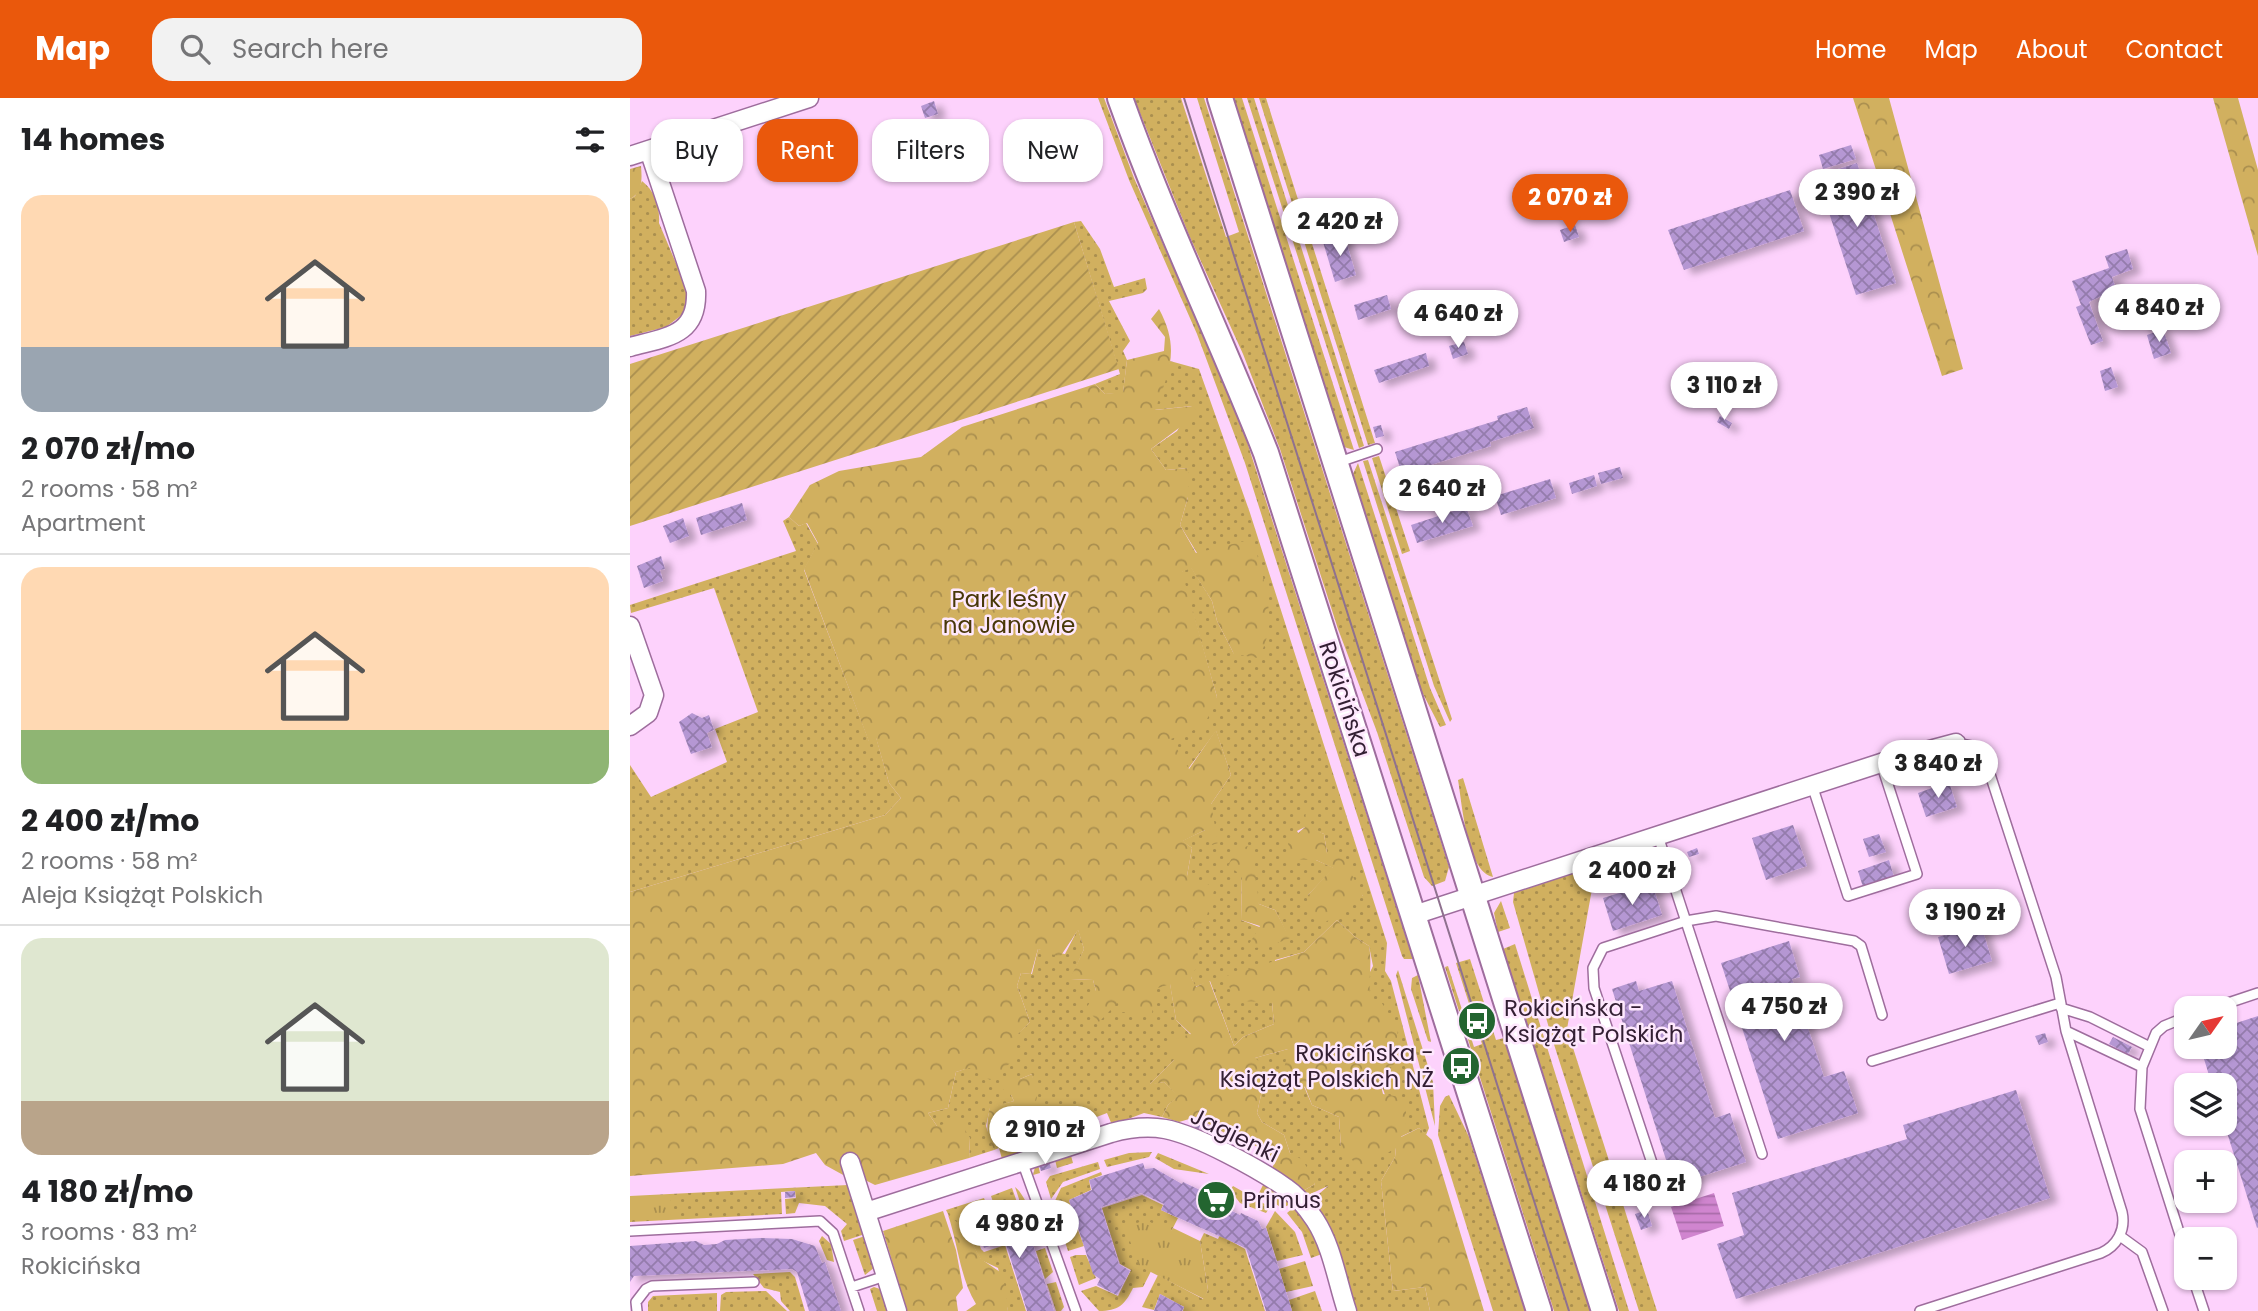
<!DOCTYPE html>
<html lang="en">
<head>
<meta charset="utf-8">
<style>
  body { margin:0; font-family:Poppins,sans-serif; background:#f2f2f2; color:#202124; height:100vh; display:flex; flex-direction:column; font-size:26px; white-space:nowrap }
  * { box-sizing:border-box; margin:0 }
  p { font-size:23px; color:#757577 }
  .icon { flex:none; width:38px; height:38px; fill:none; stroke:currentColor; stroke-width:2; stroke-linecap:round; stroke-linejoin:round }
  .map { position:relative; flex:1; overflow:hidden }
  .panel { display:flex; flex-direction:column; background:#fff; width:630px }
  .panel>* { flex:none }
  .top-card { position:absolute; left:21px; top:21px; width:665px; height:63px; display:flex; gap:14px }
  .needle { width:46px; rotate:56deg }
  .controls { position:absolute; left:1544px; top:898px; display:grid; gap:14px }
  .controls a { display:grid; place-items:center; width:63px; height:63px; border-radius:14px; background:#fff; box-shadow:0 2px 5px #0004; font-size:35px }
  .price { position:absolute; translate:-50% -60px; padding:0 16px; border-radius:24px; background:#fff; color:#222; font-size:23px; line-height:46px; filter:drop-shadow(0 2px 4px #0008) }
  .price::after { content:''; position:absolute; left:50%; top:42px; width:21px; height:16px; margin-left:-10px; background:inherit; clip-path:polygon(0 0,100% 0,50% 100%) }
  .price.current { background:#ea580c; color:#fff }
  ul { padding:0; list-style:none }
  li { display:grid; align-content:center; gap:14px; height:371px; padding:0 21px }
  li+li { border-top:2px solid #e0e0e0 }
  li span { display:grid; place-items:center; height:217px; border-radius:21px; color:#555 }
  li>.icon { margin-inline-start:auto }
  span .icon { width:126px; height:126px; fill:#fffc; stroke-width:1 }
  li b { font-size:30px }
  h2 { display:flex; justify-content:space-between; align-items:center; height:84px; padding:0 21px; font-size:30px }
  .chip { padding:0 24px; border-radius:21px; background:#fff; box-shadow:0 2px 5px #0004; font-size:24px; line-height:63px }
  .chip.current { background:#ea580c; color:#fff }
  header { display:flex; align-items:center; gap:42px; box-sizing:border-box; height:98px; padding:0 35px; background:#ea580c; color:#fff }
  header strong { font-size:33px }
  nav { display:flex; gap:38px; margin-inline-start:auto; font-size:24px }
  .search { width:490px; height:63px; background:#f2f2f2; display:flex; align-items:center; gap:18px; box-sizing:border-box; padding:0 24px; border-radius:21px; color:#757577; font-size:26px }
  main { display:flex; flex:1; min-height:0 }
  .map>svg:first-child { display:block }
  .grass { fill:url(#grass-dots); fill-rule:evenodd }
  .forest { fill:url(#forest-crowns) }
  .park { fill:url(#park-tufts) }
  .garden { fill:url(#garden-furrows) }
  .water { fill:url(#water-rules) }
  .building { fill:url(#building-cross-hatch); filter:url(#shadow) }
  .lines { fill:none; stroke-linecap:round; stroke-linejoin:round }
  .service-casing { stroke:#9e6d9d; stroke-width:12 }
  .minor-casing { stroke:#9e6d9d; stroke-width:21 }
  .secondary-casing { stroke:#9e6d9d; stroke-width:28 }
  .service { stroke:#fff; stroke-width:9 }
  .minor { stroke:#fff; stroke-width:18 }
  .secondary { stroke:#fff; stroke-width:24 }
  .tram { stroke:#8f718f; stroke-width:2 }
  .labels { text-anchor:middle; stroke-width:5; stroke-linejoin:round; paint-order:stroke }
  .park-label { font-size:23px; fill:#483708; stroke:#fee8fd }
  .street-label { font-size:23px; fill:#331f33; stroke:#fee8fd }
  .poi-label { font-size:23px; fill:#331f33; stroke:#fee8fd; text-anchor:start }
</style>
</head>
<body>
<header>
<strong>Map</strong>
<div class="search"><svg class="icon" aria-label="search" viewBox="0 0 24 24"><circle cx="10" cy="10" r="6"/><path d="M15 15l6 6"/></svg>Search here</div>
<nav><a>Home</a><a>Map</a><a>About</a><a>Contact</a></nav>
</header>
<main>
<section class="panel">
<h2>14 homes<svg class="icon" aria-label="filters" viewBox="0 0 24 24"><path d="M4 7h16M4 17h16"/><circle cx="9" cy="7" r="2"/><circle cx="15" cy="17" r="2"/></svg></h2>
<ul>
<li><span style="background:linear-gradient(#ffd9b3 70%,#9aa5b1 0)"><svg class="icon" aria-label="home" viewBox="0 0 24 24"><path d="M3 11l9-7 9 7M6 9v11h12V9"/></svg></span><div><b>2 070 zł/mo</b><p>2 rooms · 58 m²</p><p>Apartment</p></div></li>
<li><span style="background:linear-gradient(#ffd9b3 75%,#8fb573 0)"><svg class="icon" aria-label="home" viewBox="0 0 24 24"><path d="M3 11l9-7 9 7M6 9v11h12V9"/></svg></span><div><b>2 400 zł/mo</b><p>2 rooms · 58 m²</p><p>Aleja Książąt Polskich</p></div></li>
<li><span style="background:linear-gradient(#dfe7d0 75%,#b9a48a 0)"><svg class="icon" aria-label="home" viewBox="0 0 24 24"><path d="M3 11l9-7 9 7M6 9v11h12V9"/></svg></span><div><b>4 180 zł/mo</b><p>3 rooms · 83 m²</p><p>Rokicińska</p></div></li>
</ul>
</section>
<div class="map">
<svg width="1628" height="1213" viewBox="0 0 1628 1213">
  <defs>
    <pattern id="grass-dots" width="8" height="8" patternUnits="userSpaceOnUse" patternTransform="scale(1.75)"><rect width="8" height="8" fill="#d1b05f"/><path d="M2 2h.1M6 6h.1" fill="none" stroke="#aa8f4f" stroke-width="1.8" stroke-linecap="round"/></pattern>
    <pattern id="forest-crowns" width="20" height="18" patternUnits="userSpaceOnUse" patternTransform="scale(1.75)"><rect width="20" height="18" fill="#d1b05f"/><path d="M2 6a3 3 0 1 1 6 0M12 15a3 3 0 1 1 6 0" fill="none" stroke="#aa8f4f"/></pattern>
    <pattern id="park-tufts" width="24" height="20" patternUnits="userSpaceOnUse" patternTransform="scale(1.75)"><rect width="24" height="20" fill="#d1b05f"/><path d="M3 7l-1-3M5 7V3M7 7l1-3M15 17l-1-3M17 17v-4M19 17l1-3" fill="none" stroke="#aa8f4f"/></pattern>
    <pattern id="garden-furrows" width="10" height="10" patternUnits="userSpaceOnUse" patternTransform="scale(1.75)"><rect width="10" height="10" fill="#d1b05f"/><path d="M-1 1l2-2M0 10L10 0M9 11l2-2" fill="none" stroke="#aa8f4f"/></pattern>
    <pattern id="water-rules" width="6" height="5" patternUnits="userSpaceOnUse" patternTransform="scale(1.75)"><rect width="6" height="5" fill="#d085cf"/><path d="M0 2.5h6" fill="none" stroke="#a96ca9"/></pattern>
    <pattern id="building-cross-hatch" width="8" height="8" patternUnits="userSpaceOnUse" patternTransform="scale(1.75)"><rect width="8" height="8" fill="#b597d3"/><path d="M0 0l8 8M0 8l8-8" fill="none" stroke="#947bac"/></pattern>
    <filter id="shadow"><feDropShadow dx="8" dy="4.5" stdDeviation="3.5" flood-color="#0004"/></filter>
  </defs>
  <rect width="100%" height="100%" fill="#fdd2fc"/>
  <path class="grass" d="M468 0H474L504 80 610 322 783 861H774L772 858 615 365 567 236 499 82Z
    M504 0H551L596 139 609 134 567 0H574L819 769 815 783 802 788 794 779 747 634 708 531 650 351 613 256 559 137Z
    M603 0H612L724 352 714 349Z
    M617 0H624L734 348 729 350Z
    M629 0H636L745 345 738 347Z
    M12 83C25 93 30 109 29 125L59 196 57 213 36 229 0 238V101L5 98Z
    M451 123 470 151 484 189 515 180 517 191 513 195 479 203 500 243 493 253 497 262 493 295 475 296 465 286 490 276 444 124Z
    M540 263 569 271 620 415 757 845 755 873 761 883 799 1030 796 1037 789 1030 770 1039 749 980 737 880 743 868 739 848 725 839 707 822 674 854 645 862 642 904 644 926 613 939 604 948 580 883 565 889 561 879 564 831 557 778 562 750 552 743 575 732 581 706 601 677 586 633 558 671 540 641 587 599 551 474 561 469 582 503 587 523 604 556 567 455 550 427 558 399V370L536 372 521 351 547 333 562 308 524 312ZM675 729 694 736 697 755 733 798 678 797 704 770 686 762 667 733ZM612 778 629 806 645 812 659 840 611 822Z
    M749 358 780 453 772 456 742 360Z
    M738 362 822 621 820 624 804 588 733 363Z
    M728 365 800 590 816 627 810 629 791 592 723 376Z
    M159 419 169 428 176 425 188 446 174 472 239 643 246 639 259 685 271 700 255 717 0 794V667L21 699 97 664 85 631 128 614 84 490 1 515 0 507 166 453 153 423Z
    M833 680 863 779C837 774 832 705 828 682Z
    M956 771 962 791 937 931 1027 1213H1009L921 937 883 804 884 795Z
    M871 803 880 830 868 834 864 815Z
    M448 831 454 851 441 881 463 882 466 893 491 900 540 885 546 922 561 937 544 962 520 986 534 984 549 998 538 1007 532 1019 514 1015 482 1027 477 1015C440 1028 435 1040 404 1011L402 976 390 981 381 997 384 1003 360 1010 356 1028 364 1052 339 1060 340 1040 307 1028 298 1015 318 1010 326 974C353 966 380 944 400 924L387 888 391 875 402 876 408 851 435 856Z
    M885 846 999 1213H989L873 851Z
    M840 861 866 942 874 940 960 1213H924L815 869 818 868 844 949 852 946 826 865Z
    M768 872 803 984 805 1028 766 877Z
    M788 877 801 944 798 943 781 891 782 880Z
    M658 951 682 1007 709 1019 711 1049H766L765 1059 751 1083 763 1193 795 1189 800 1213H725L681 1103 698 1088 676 1098 673 1093 685 1086 660 1055 654 1037 632 1024 627 1015 633 988 625 960Z
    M819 997 839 1039 895 1213H863L808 1037 810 1008 815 999Z
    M440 1054 443 1065 427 1070 425 1062 408 1066 410 1075 403 1077 406 1065Z
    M522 1054 519 1059 477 1069 474 1062 499 1055Z
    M528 1055 579 1076 544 1071 525 1060Z
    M468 1064 470 1071 433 1084 421 1101 416 1084 420 1078Z
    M471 1074 472 1077 459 1082 461 1092 439 1102 444 1120 429 1125 423 1107 431 1090Z
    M634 1085 663 1105 652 1110 629 1095Z
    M218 1087 235 1136 214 1143 211 1133 217 1126 195 1108 169 1105 165 1115 156 1116 155 1101 166 1100 165 1093 151 1094 152 1116 0 1124V1098Z
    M603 1088 640 1109 636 1115 610 1105 600 1092Z
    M385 1089C394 1095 408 1128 412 1140L404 1147 399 1133 391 1135 384 1116 393 1113Z
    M382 1090 388 1107 368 1119 361 1098Z
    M512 1097 533 1107 531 1112 548 1120 513 1189 503 1190C495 1207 488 1213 469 1213L451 1193 466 1188 488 1198 501 1172 490 1166 472 1110Z
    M354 1100 361 1120 343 1127 351 1151 354 1154 375 1147 396 1213H378L368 1170 351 1162 333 1129 321 1122 316 1112Z
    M664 1109 679 1126 692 1156 681 1160 672 1134 657 1115Z
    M645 1113 665 1134 673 1157 647 1163 636 1129Z
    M437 1129H447L454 1148 438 1153 431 1131Z
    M574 1135 588 1141 590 1137 615 1151 635 1213H553L554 1209 530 1196 524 1212 512 1209 528 1177 573 1201 578 1192 570 1143Z
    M192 1138 201 1146 204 1164 197 1162 189 1143Z
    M235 1138 245 1169 235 1177 223 1142Z
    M415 1150 423 1174 415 1181 406 1153Z
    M446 1157H456L466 1180 449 1187 440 1159Z
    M675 1163 683 1188 656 1194 649 1171Z
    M160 1174 165 1179 175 1213H160L151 1203 150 1194 134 1190 123 1176Z
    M426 1184 434 1209 431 1213H426L417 1186Z
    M244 1189 253 1192 260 1213H247L240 1191Z
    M136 1193 157 1213H90L91 1197 96 1194Z
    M685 1193 692 1213H662L659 1202Z
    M87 1195V1213H18V1204L23 1198Z"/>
  <path class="forest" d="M1223 0H1259L1333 271 1312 278Z
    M1583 0H1608L1628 72V158Z
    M11 68C12 80 13 94 0 101V71Z
    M529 211C550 250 540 272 525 312L563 308 569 315 521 351 536 372 558 370V399L550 427 566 455 623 441C632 478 651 524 628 560L604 556 587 523 582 503 561 470 552 474 587 599 574 628 541 641 559 671 586 632 601 677 581 706 588 745 582 747 575 732 553 743 562 750 557 778 585 789 576 821 564 831 569 865 561 879 566 889 579 882 604 948 613 939 644 926 642 904 604 903 596 878 674 854 707 822 725 839 739 848C743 868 737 882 741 902H750L768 931 764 966 749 980 753 996 776 1000V1025L771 1039 789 1030 802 1042 854 1213H800L795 1189 763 1193 751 1083 765 1059 766 1050 730 1071 711 1049 709 1019 682 1007 675 989 653 977 658 951 625 960 631 965 633 988 627 1015 632 1024 654 1037 660 1055 673 1062 685 1086 673 1093 651 1076 641 1072 646 1062 614 1040 611 1044 566 1019 549 1024 532 1019 538 1007 548 998 534 984 519 987 544 962 536 944 561 936 546 922 540 886 525 891 522 916 491 914V901L469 924 456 911 466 893 463 882 440 881 454 851 448 832 430 859 408 851 401 876 391 875 387 888 400 924 385 939V961L360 982 339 970 326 974 318 1010 298 1015 307 1028 329 1022 340 1040 339 1060 245 1087 233 1081 223 1060 211 1065 215 1078 195 1067 186 1055 153 1066 0 1078V794L255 717 271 700 259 685 246 640 239 644 174 471 188 445 177 425 169 428 159 419 180 387 209 373 291 359 332 329 465 286 475 296 493 294 497 262 534 253 535 239 521 221Z
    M676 708 683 731 694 736 697 755 712 758 733 798 690 828 676 813 678 797 703 770 686 762 660 761 658 744 675 729Z
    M622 747 629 806 645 812 660 840 640 848 616 851 630 828 611 822 612 778 598 767 607 751Z
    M402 976 407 999 404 1011 423 1029 432 1031 435 1039 372 1061 369 1050 364 1052C356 1037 356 1026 360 1009L384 1003 381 997 368 988 379 978 390 981Z
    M313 1113 326 1152 333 1190 326 1199 328 1213H277L253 1133Z
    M318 1117 333 1129 351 1161 373 1176 378 1213H336L346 1206C330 1180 328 1146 318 1117Z"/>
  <path class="park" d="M40 1098 41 1120 0 1122V1100Z
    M516 1122 540 1134 543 1130 570 1143 578 1192 574 1201 509 1168 495 1129Z"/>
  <path class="garden" d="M444 124 489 271 0 428V266Z"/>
  <path class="water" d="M1084 1095 1094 1128 1052 1142 1041 1109Z"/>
  <path class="building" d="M304 3 308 16 295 20 291 8Z
    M1221 47 1226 61 1193 71 1189 57Z
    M1227 65 1266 185 1226 197 1187 78Z
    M1160 92 1174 133 1054 172 1038 132Z
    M945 127 949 139 934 144 930 132Z
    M714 136 726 177 705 184 693 144Z
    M1497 151 1503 171 1482 179 1486 191 1459 204 1473 243 1461 247 1446 209 1451 207 1442 183 1479 170 1475 158Z
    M1515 193 1524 225 1513 228 1504 196Z
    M757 197 761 211 728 222 724 207Z
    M1533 231 1541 255 1524 261 1517 237Z
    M834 244 838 256 823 261 819 248Z
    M796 255 799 268 749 285 744 272Z
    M1481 269 1488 289 1475 293 1470 273Z
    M897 309 904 330 860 344 861 348 772 376 765 354 868 322 867 318Z
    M1090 318 1102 325 1099 331 1087 324Z
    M751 327 754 338 746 340 743 329Z
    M990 369 993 380 971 386 968 375Z
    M964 377 967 388 942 396 939 385Z
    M920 381 926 400 871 417 865 398Z
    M112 405 117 422 71 437 66 420Z
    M836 409 843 428 787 445 781 427Z
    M53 420 59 438 40 445 33 428Z
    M31 458 35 471 30 472 33 483 14 490 7 468Z
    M62 615 72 620 79 617 84 632 77 635 82 649 61 656 49 624Z
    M1319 684 1327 709 1296 719 1288 695Z
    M1163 727 1177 768 1136 782 1122 740Z
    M1249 736 1256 754 1239 759 1233 741Z
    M1067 750 1069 756 1059 759 1057 754Z
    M1259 762 1264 779 1233 789 1228 773Z
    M1022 785 1032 817 983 833 973 800Z
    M1351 827 1362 863 1319 876 1308 839Z
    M1159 843 1170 879 1162 881 1194 979 1214 973 1228 1015 1148 1041 1091 865Z
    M1006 883 1009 893 1042 883 1085 1020 1100 1015 1116 1064 1044 1087 982 891Z
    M1628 918V1129L1627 1130 1594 1025V987H1582L1570 948H1594V929Z
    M1415 935 1418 944 1409 947 1405 938Z
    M1483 939 1502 949 1498 956 1479 946Z
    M1386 992 1420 1100 1106 1201 1087 1146 1114 1137 1102 1095 1277 1041 1273 1027Z
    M566 1019 573 1023 568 1032 561 1028Z
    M419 1062 421 1070 411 1073 408 1066Z
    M513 1065 515 1071 524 1070 552 1086 553 1084 570 1092 568 1095 580 1101 581 1098 598 1106 596 1110 610 1117 611 1115 628 1123 632 1131 636 1130 662 1213H636L616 1150 531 1112 534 1106 511 1095 471 1109 489 1166 500 1173 487 1197 467 1187 470 1181 463 1176 439 1102 462 1092 459 1082Z
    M165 1093V1099L155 1100V1094Z
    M1017 1112 1022 1128 1011 1132 1005 1116Z
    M380 1115 390 1137 399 1134 424 1213H397L375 1143 354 1150 350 1138 348 1139 344 1127Z
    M131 1140 162 1141 185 1148 192 1165 195 1164 211 1213H179L167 1174 162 1171 4 1178 0 1184V1148L66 1143 74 1147 87 1146 95 1142Z
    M530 1196 554 1209 552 1213H524Z"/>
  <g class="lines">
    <defs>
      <path id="service" d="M706 365 747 351
        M1182 687 1218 798 1287 776 1251 665
        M1028 738 1132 1056
        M1431 910 1460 919 1520 949
        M1583 910 1628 895
        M1556 919 1534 928 1526 935 1512 969 1510 1011 1556 1156
        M1436 933 1512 969
        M1242 963 1430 905
        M392 1063 446 1213
        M1029 1086 964 890 963 870 973 850 1056 823 1086 818 1224 843 1231 848 1252 917
        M0 1133 190 1123 203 1135 229 1213
        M1490 1138 1512 1154 1533 1213
        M1563 1180 1574 1213
        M222 1189 255 1178
        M7 1213 6 1204 16 1191 22 1188 124 1184
        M1290 1213 1471 1155C1487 1148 1496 1132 1492 1114L1436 933 1426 879 1355 661 1341 648 1326 645"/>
      <path id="minor" d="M0 58 179 0
        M0 249C36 239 68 238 66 193L19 52
        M0 528 24 597 18 615 0 628
        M784 817 1251 665 1326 645
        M220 1064 267 1213
        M236 1114 481 1035C499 1030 517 1028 535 1031 567 1037 629 1071 656 1090 668 1098 677 1110 685 1122 702 1148 707 1183 717 1213"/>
      <path id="secondary" d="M490 0C533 121 589 236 636 355L909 1213
        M590 0 974 1213"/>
    </defs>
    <use href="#service" class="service-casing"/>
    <use href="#minor" class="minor-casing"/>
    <use href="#secondary" class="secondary-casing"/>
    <use href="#service" class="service"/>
    <use href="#minor" class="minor"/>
    <use href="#secondary" class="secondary"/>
    <path class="tram" d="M554 0 939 1213"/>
  </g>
  <defs>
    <symbol id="bus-disc" viewBox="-11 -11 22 22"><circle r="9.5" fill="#236530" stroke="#fee8fd"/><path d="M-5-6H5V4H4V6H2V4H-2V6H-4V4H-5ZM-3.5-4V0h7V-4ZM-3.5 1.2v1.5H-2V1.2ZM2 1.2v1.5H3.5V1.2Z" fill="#fff"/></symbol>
    <symbol id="supermarket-disc" viewBox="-11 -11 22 22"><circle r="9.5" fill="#236530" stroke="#fee8fd"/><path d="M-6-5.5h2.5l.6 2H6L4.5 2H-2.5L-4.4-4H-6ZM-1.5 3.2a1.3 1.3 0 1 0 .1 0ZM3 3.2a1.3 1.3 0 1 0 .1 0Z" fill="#fff"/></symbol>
  </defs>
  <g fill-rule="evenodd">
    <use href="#bus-disc" x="825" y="901" width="44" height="44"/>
    <use href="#bus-disc" x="809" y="946" width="44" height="44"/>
    <use href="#supermarket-disc" x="564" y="1080" width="44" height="44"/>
  </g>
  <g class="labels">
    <g class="park-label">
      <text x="379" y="509">Park leśny<tspan x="379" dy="26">na Janowie</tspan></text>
    </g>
    <g class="street-label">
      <text transform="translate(715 601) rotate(72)" y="8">Rokicińska</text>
      <text transform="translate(605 1037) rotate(26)" y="8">Jagienki</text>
    </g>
    <g class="poi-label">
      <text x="874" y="918">Rokicińska -<tspan x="874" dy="26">Książąt Polskich</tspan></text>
      <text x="804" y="963" text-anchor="end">Rokicińska -<tspan x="804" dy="26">Książąt Polskich NŻ</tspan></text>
      <text x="613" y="1110">Primus</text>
    </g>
  </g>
</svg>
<div class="controls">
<a><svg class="needle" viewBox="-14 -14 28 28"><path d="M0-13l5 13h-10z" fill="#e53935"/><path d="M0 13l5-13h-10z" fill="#757577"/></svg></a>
<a><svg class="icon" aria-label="layers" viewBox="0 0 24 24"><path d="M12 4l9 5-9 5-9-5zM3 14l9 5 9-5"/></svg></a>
<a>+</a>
<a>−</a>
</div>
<b class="price" style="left:1227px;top:131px">2 390 zł</b>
<b class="price current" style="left:940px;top:136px">2 070 zł</b>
<b class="price" style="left:710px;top:160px">2 420 zł</b>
<b class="price" style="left:1529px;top:246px">4 840 zł</b>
<b class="price" style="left:828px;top:252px">4 640 zł</b>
<b class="price" style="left:1094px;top:324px">3 110 zł</b>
<b class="price" style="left:812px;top:427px">2 640 zł</b>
<b class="price" style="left:1308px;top:702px">3 840 zł</b>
<b class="price" style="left:1002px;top:809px">2 400 zł</b>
<b class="price" style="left:1335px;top:851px">3 190 zł</b>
<b class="price" style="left:1154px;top:945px">4 750 zł</b>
<b class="price" style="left:415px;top:1068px">2 910 zł</b>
<b class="price" style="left:1014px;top:1122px">4 180 zł</b>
<b class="price" style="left:389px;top:1162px">4 980 zł</b>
<div class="top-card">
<a class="chip">Buy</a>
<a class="chip current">Rent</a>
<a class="chip">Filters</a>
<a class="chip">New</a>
</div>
</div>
</main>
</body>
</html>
